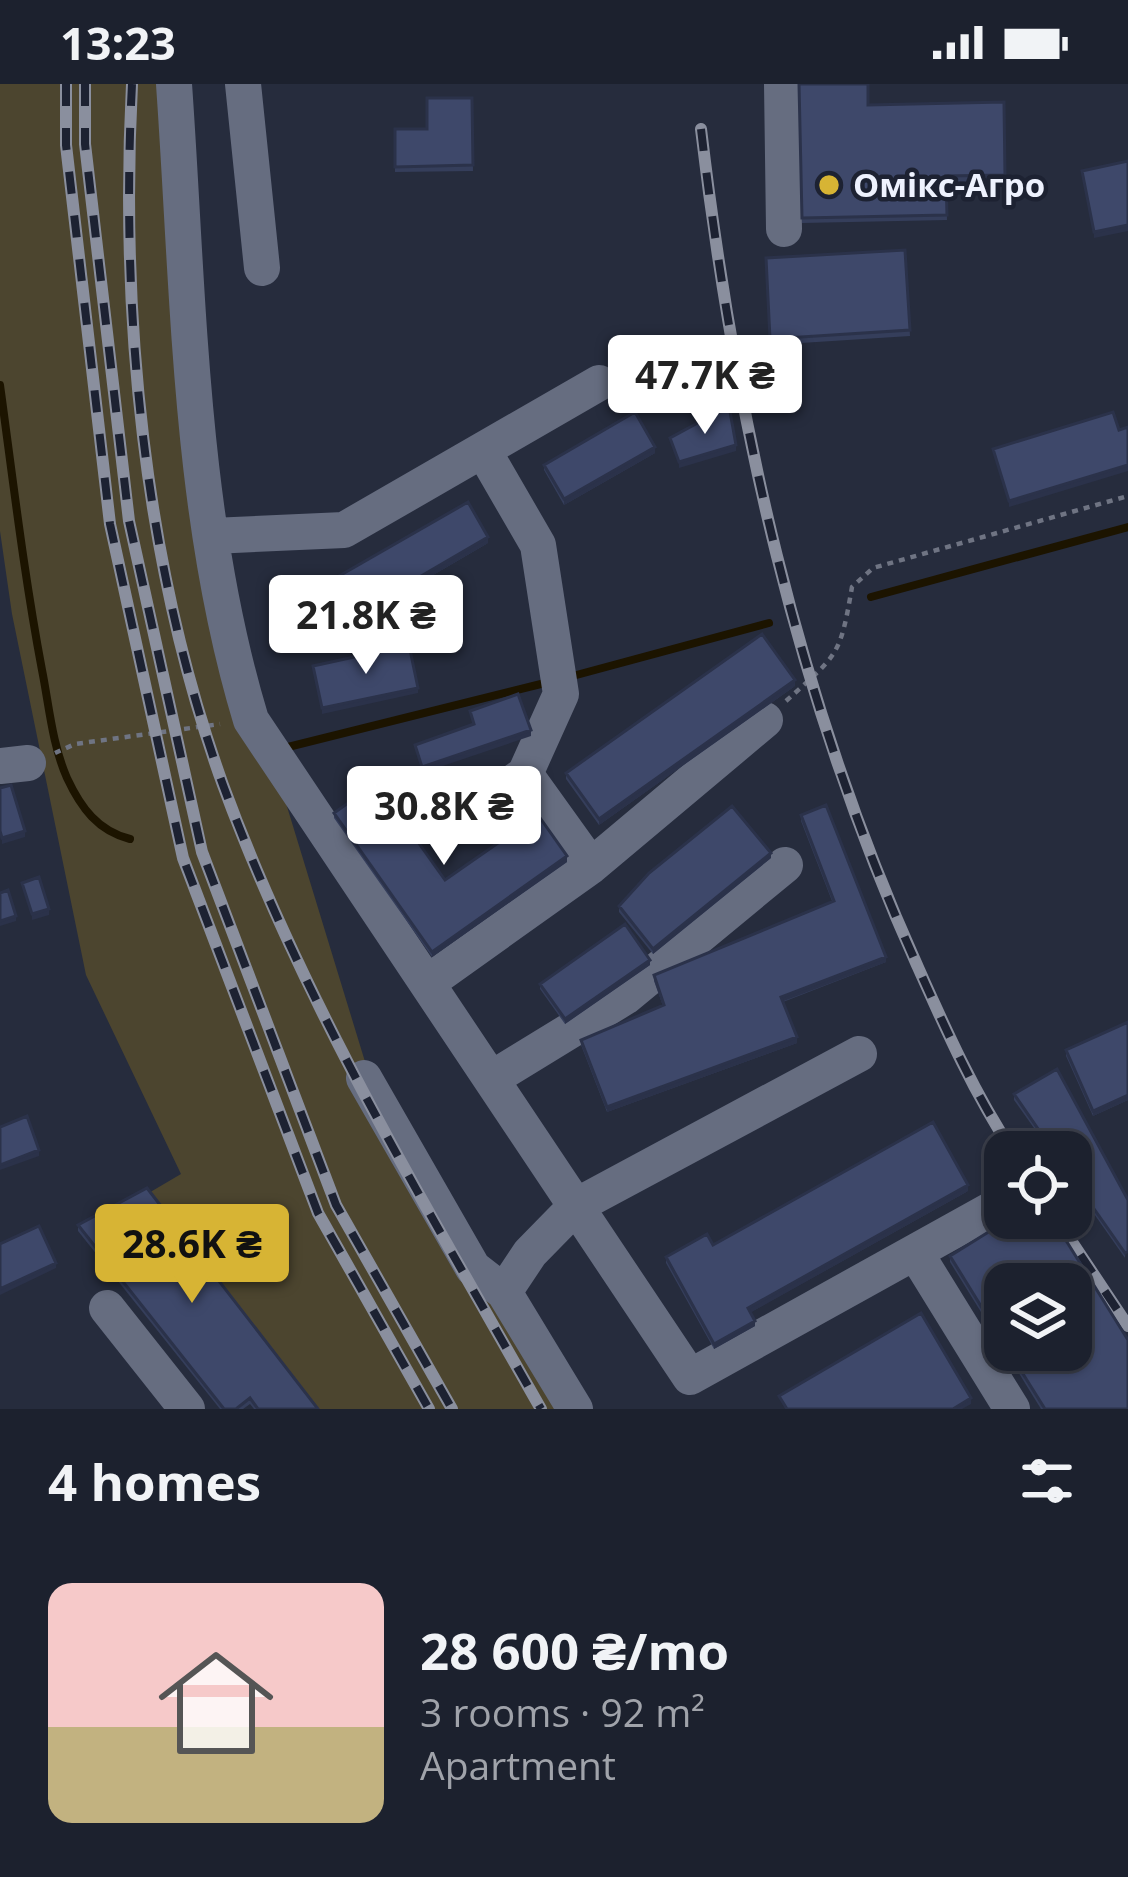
<!DOCTYPE html>
<html lang="en">
<head>
<meta charset="utf-8">
<style>
  body { margin:0; font-family:"Open Sans",sans-serif; background:#292e3a; color:#f1f3f6; height:100vh; display:flex; flex-direction:column; font-size:45px; white-space:nowrap }
  * { box-sizing:border-box; margin:0 }
  p { font-size:39px; color:#a0a3aa }
  .icon { flex:none; width:66px; height:66px; fill:none; stroke:currentColor; stroke-width:2; stroke-linecap:round; stroke-linejoin:round }
  .map { position:relative; height:1325px; overflow:hidden }
  .sheet { display:flex; flex-direction:column; background:#1c212e; flex:1 }
  .sheet>* { flex:none }
  .buttons { position:absolute; left:984px; top:1047px; display:grid; gap:24px }
  .buttons a { display:grid; place-items:center; width:108px; height:108px; border-radius:24px; background:#1c212e; box-shadow:0 3px 9px #0004,0 0 0 3px #3a3e4a; font-size:60px }
  .price { position:absolute; translate:-50% -102px; padding:0 27px; border-radius:12px; background:#fff; color:#222; font-size:39px; line-height:78px; filter:drop-shadow(0 3px 6px #0008) }
  .price::after { content:''; position:absolute; left:50%; top:72px; width:36px; height:27px; margin-left:-18px; background:inherit; clip-path:polygon(0 0,100% 0,50% 100%) }
  .price.selected { background:#d7b434; color:#111 }
  ul { padding:0; list-style:none }
  li { display:flex; align-items:center; gap:36px; height:300px; padding:0 48px }
  li span { display:grid; place-items:center; flex:none; width:336px; height:240px; border-radius:24px; color:#555 }
  li>.icon { margin-inline-start:auto }
  span .icon { width:144px; height:144px; fill:#fffc; stroke-width:1 }
  li b { font-size:51px }
  h2 { display:flex; justify-content:space-between; align-items:center; height:144px; padding:0 48px; font-size:51px }
  .status { display:flex; justify-content:space-between; align-items:center; height:84px; padding:0 60px; background:#1c212e; direction:ltr }
  .status svg { height:33px; fill:currentColor }
  .map>svg:first-child { display:block }
  .green { fill:#4c452f }
  .lines { fill:none; stroke-linecap:round; stroke-linejoin:round }
  .stream { stroke:#1c1400; stroke-width:8 }
  .path { stroke:#6f7483; stroke-width:4.5; stroke-dasharray:6 6; stroke-linecap:butt }
  .minor { stroke:#666d80; stroke-width:36 }
  .rail-casing { stroke:#8a8f9e; stroke-width:12 }
  .rail { stroke:#1d2232; stroke-width:8; stroke-dasharray:22; stroke-linecap:butt }
  .wall { fill:#353e5b; fill-rule:evenodd }
  .shaded-wall { fill:#2b324a }
  .building { fill:#3e486a; stroke:#2b324a; stroke-width:3 }
  .poi-dot { fill:#d7b434; stroke:#1d2232; stroke-width:4.5 }
  .labels { text-anchor:middle; stroke-width:9; stroke-linejoin:round; paint-order:stroke }
  .poi-label { font-size:33px; font-weight:bold; fill:#eef2fe; stroke:#1d2232; text-anchor:start }
</style>
</head>
<body>
<div class="status"><b>13:23</b><svg viewBox="0 0 49 12"><path d="M0 12V9h3v3zM5 12V6h3v6zM10 12V3h3v9zM15 12V0h3v12zM26 1h20v11H26zM47 4h2v5h-2z"/></svg></div>
<div class="map">
<svg width="1128" height="1325" viewBox="0 0 1128 1325">
  <rect width="100%" height="100%" fill="#262c3d"/>
  <path class="green" d="M0 0H182L209 378 237 559 370 994 556 1325H314L147 1110 181 1090 86 891 12 530 0 447Z"/>
  <g class="lines">
    <path class="stream" d="M0 301C13 396 24 491 42 586 49 621 52 660 67 694 81 724 98 747 130 755
      M871 513 1128 443
      M569 593 769 539
      M284 664 549 598"/>
    <path class="path" d="M786 617C838 570 840 573 852 503L873 484 1128 412
      M55 669 75 660 220 640"/>
    <path class="minor" d="M174 0C189 212 189 432 251 636L690 1293 1005 1118
      M243 0 262 184
      M782 0 784 145
      M212 452 344 446 599 299
      M0 682 28 679
      M525 690 591 782
      M448 745 525 690 561 610 538 461 483 366
      M427 899 591 782 765 636
      M364 994 473 1184 504 1208
      M491 995 625 913 785 781
      M915 1168 1012 1325
      M107 1224 187 1325
      M575 1325 504 1208 530 1169 576 1122 859 970"/>
    <defs>
      <path id="rail" d="M66 0V61L110 440 183 774 318 1129 429 1325
        M85 0V60L129 437 202 768 336 1121 452 1325
        M132 0C120 231 144 482 223 701 304 921 426 1122 541 1325
        M701 45C735 333 797 615 917 881 946 946 974 1009 1013 1068
        M1056 1134 1128 1242"/>
    </defs>
    <use href="#rail" class="rail-casing"/>
    <use href="#rail" class="rail"/>
  </g>
  <path class="wall" d="M799 0 868 21 1004 18 1005 97 946 98 947 136 802 139Z
    M472 14 473 87 395 88V45H427Z
    M905 166 910 252 770 261 766 174Z
    M655 369 564 421 544 386V381Z
    M488 459 320 557 299 521V515Z
    M795 602 599 741 566 695V689Z
    M334 729 445 796 567 778 432 873 334 734Z
    M801 731 886 878 783 918 797 959 607 1028 581 961V956L663 922 654 897V891L832 817 801 737Z
    M771 774 653 870 619 828V822Z
    M650 881 565 940 540 905V900Z
    M1128 938V1016L1093 1032 1066 972V966Z
    M1014 1010 1128 1116 1125 1174 1071 1097V1068H1051L1014 1016Z
    M968 1107 751 1228 755 1242 714 1265 666 1179V1173L713 1161Z
    M1011 1134H1052L1128 1256V1325H1041L950 1178V1172ZM1005 1200H1071V1266H1005Z
    M78 1141 318 1325H254L250 1320 243 1325H220L78 1147Z"/>
  <path class="shaded-wall" d="M1128 141V147L1094 154V148Z
    M736 361V367L679 384V378Z
    M655 363V369L564 421V415Z
    M1128 381V387L1009 423V417Z
    M488 453V459L320 557V551Z
    M795 596V602L599 741V735Z
    M418 604V609L322 630V624Z
    M531 646V652L422 689V683Z
    M25 747V753L2 760V754Z
    M771 769V774L653 870V865Z
    M567 772V778L432 873V868Z
    M49 825V831L32 836V830Z
    M16 832V837L0 842V837Z
    M886 873V878L781 918V913Z
    M650 876V881L565 940V935Z
    M797 953V959L607 1028V1023Z
    M1128 1011V1016L1093 1032V1027Z
    M39 1066V1072L0 1086V1081Z
    M968 1101V1107L748 1230V1224Z
    M56 1179V1184L0 1211V1205Z
    M755 1237V1242L714 1265V1260Z
    M971 1314V1320L962 1325H953Z"/>
  <path class="building" d="M799 0H868V21L1004 18 1005 91 946 92 947 131 802 134Z
    M427 14H472L473 81 395 83V45H427Z
    M1128 77V141L1094 148 1082 87Z
    M905 166 910 246 770 255 766 174Z
    M729 322 736 361 679 378 670 354Z
    M635 328 655 363 564 415 544 381Z
    M1113 328 1119 346 1128 343V381L1009 417 993 365Z
    M468 418 488 453 320 551 299 515Z
    M762 550 795 596 599 735 566 689Z
    M409 561 418 604 322 624 313 582Z
    M518 610 531 646 422 683 415 661 474 640 470 627Z
    M376 699 445 796 538 731 567 772 432 868 334 729Z
    M11 701 25 747 2 754 0 747V704Z
    M826 721 886 873 781 913 797 953 607 1023 581 956 664 921 654 891 834 817 801 731Z
    M732 722 771 769 653 865 619 822 649 789Z
    M39 793 49 825 32 830 22 799Z
    M8 806 16 832 0 837V809Z
    M625 840 650 876 565 935 540 900Z
    M1128 938V1011L1093 1027 1066 966Z
    M1057 985 1128 1116V1167L1125 1169 1071 1092V1068H1054L1014 1010Z
    M27 1032 39 1066 0 1081V1043Z
    M933 1038 968 1101 748 1224 755 1237 714 1260 666 1173 707 1150 713 1161Z
    M147 1104 318 1325H258L250 1314 236 1325H224L78 1141Z
    M1011 1134H1052L1128 1256V1325H1045L1008 1266H1071V1200H1005V1261L950 1172Z
    M39 1142 56 1179 0 1205V1160Z
    M921 1229 971 1314 953 1325H787L779 1312Z"/>
  <circle class="poi-dot" cx="829" cy="101" r="12"/>
  <g class="labels">
    <g class="poi-label">
      <text x="853" y="113">Омiкс-Агро</text>
    </g>
  </g>
</svg>
<div class="buttons">
<a><svg class="icon" aria-label="locate" viewBox="0 0 24 24"><circle cx="12" cy="12" r="6"/><path d="M12 2v4M12 18v4M2 12h4M18 12h4"/></svg></a>
<a><svg class="icon" aria-label="layers" viewBox="0 0 24 24"><path d="M12 4l9 5-9 5-9-5zM3 14l9 5 9-5"/></svg></a>
</div>
<b class="price" style="left:705px;top:353px">47.7K ₴</b>
<b class="price" style="left:366px;top:593px">21.8K ₴</b>
<b class="price" style="left:444px;top:784px">30.8K ₴</b>
<b class="price selected" style="left:192px;top:1222px">28.6K ₴</b>
</div>
<section class="sheet">
<h2>4 homes<svg class="icon" aria-label="filters" viewBox="0 0 24 24"><path d="M4 7h16M4 17h16"/><circle cx="9" cy="7" r="2"/><circle cx="15" cy="17" r="2"/></svg></h2>
<ul>
<li><span style="background:linear-gradient(#f6c9c9 60%,#c2b280 0)"><svg class="icon" aria-label="home" viewBox="0 0 24 24"><path d="M3 11l9-7 9 7M6 9v11h12V9"/></svg></span><div><b>28 600 ₴/mo</b><p>3 rooms · 92 m²</p><p>Apartment</p></div></li>
</ul>
</section>
</body>
</html>
